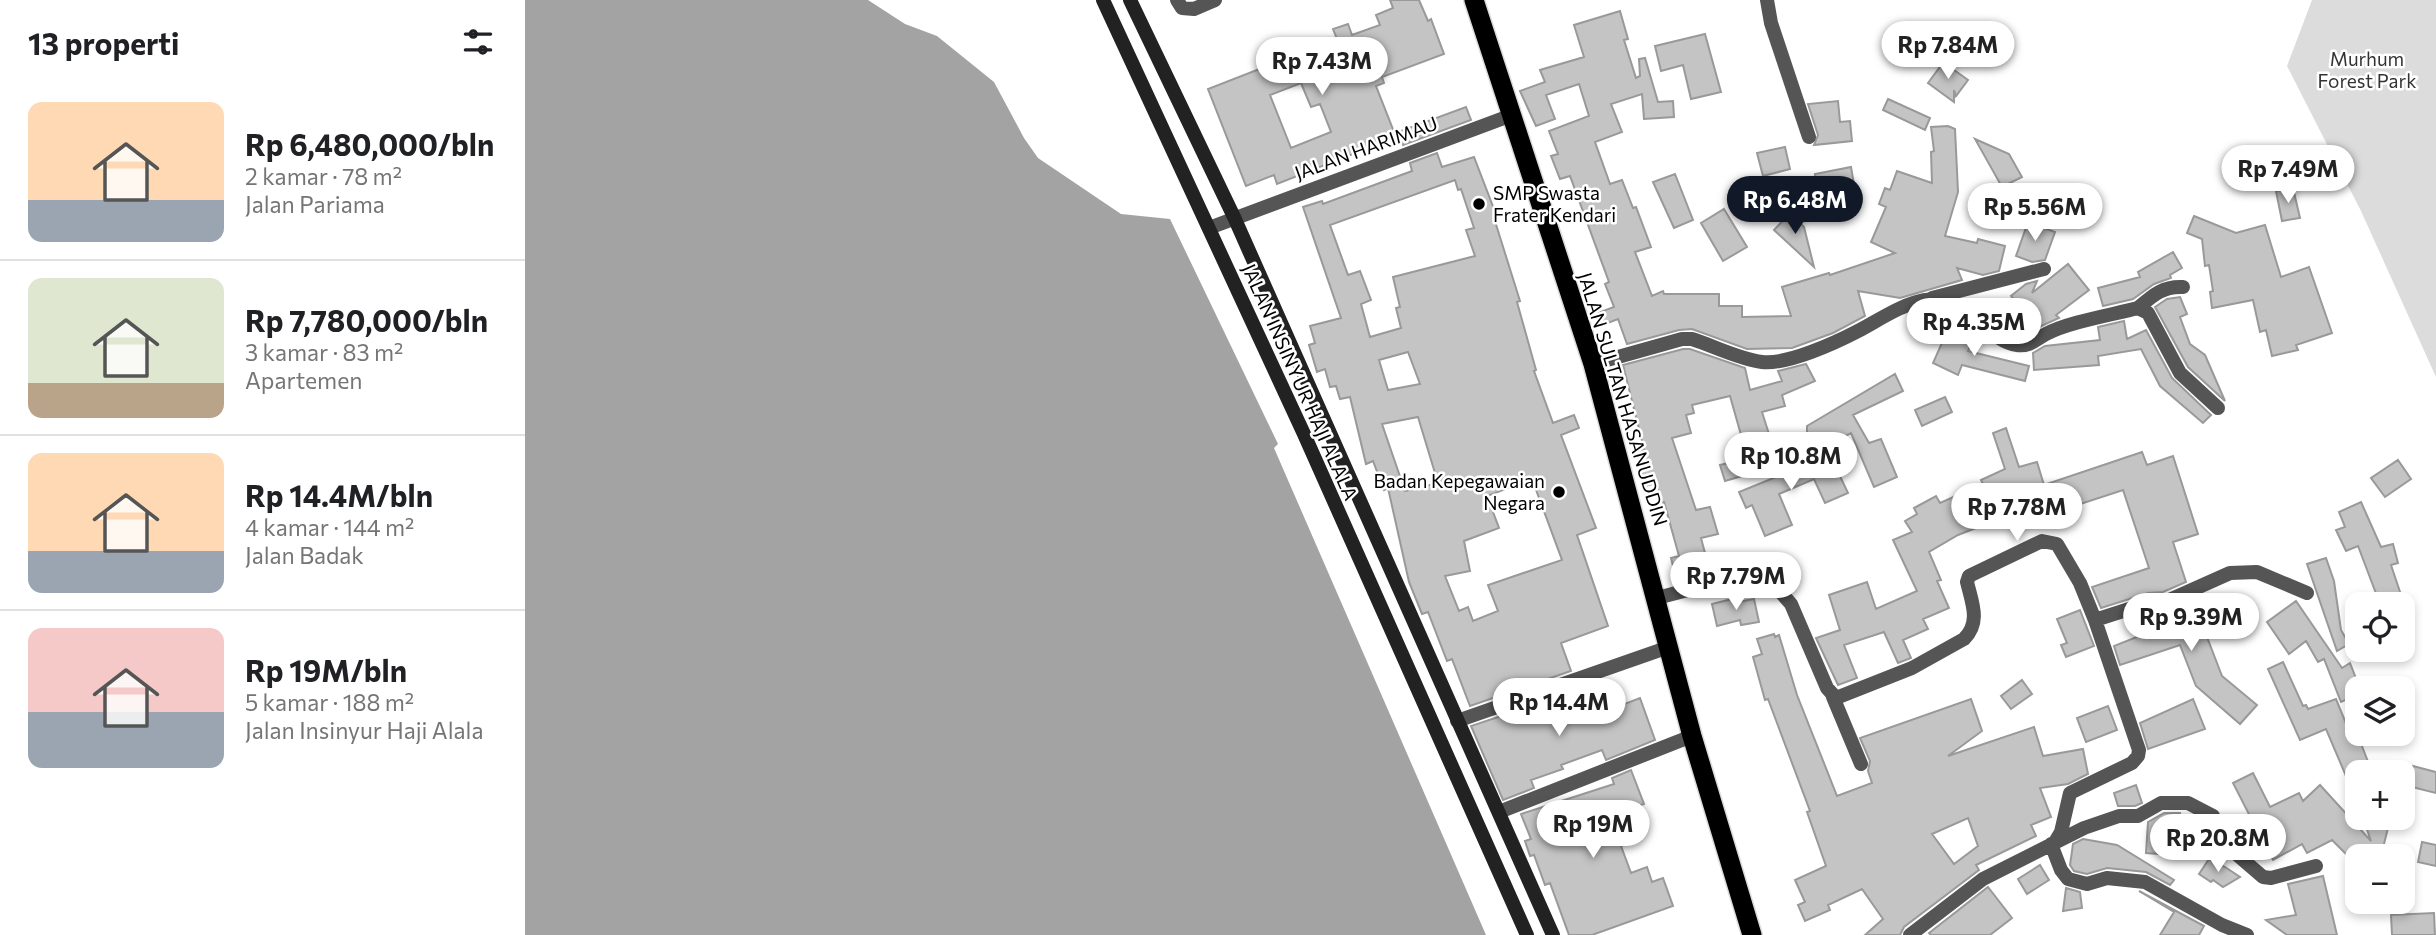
<!DOCTYPE html>
<html lang="id">
<head>
<meta charset="utf-8">
<style>
  body { margin:0; font-family:Commissioner,sans-serif; background:#f2f2f2; color:#202124; height:100vh; display:flex; flex-direction:column; font-size:26px; white-space:nowrap }
  * { box-sizing:border-box; margin:0 }
  p { font-size:23px; color:#757577 }
  .icon { flex:none; width:38px; height:38px; fill:none; stroke:currentColor; stroke-width:2; stroke-linecap:round; stroke-linejoin:round }
  .map { position:relative; flex:1; overflow:hidden }
  .drawer { display:flex; flex-direction:column; background:#fff; width:525px }
  .drawer>* { flex:none }
  .controls { position:absolute; left:1820px; top:592px; display:grid; gap:14px }
  .controls a { display:grid; place-items:center; width:70px; height:70px; border-radius:14px; background:#fff; box-shadow:0 4px 10px #0003; font-size:35px }
  .price { position:absolute; translate:-50% -60px; padding:0 16px; border-radius:24px; background:#fff; color:#222; font-size:23px; line-height:46px; filter:drop-shadow(0 2px 4px #0008) }
  .price::after { content:''; position:absolute; left:50%; top:42px; width:21px; height:16px; margin-left:-10px; background:inherit; clip-path:polygon(0 0,100% 0,50% 100%) }
  .price.current { background:#111827; color:#fff }
  ul { padding:0; list-style:none }
  li { display:flex; align-items:center; gap:21px; height:175px; padding:0 28px }
  li+li { border-top:2px solid #e0e0e0 }
  li span { display:grid; place-items:center; flex:none; width:196px; height:140px; border-radius:14px; color:#555 }
  li>.icon { margin-inline-start:auto }
  span .icon { width:84px; height:84px; fill:#fffc; stroke-width:1 }
  li b { font-size:30px }
  h2 { display:flex; justify-content:space-between; align-items:center; height:84px; padding:0 28px; font-size:30px }
  main { display:flex; flex:1; min-height:0 }
  .map>svg:first-child { display:block }
  .green { fill:#dcdcdc }
  .water { fill:#a3a3a3 }
  .building { fill:#c4c4c4; stroke:#999; stroke-width:2; fill-rule:evenodd }
  .lines { fill:none; stroke-linecap:round; stroke-linejoin:round }
  .trunk-casing { stroke:#dbdbdb; stroke-width:22 }
  .minor { stroke:#555; stroke-width:14 }
  .secondary { stroke:#222; stroke-width:14 }
  .trunk { stroke:#000; stroke-width:19 }
  .poi-dot { fill:#000; stroke:#fff; stroke-width:2.5 }
  .labels { text-anchor:middle; stroke-width:5; stroke-linejoin:round; paint-order:stroke }
  .park-label { font-size:19px; fill:#333; stroke:#fff }
  .street-label { font-size:19px; fill:#000; stroke:#fff }
  .poi-label { font-size:19px; fill:#000; stroke:#fff; text-anchor:start }
</style>
</head>
<body>
<main>
<section class="drawer">
<h2>13 properti<svg class="icon" aria-label="filters" viewBox="0 0 24 24"><path d="M4 7h16M4 17h16"/><circle cx="9" cy="7" r="2"/><circle cx="15" cy="17" r="2"/></svg></h2>
<ul>
<li><span style="background:linear-gradient(#ffd9b3 70%,#9aa5b1 0)"><svg class="icon" aria-label="home" viewBox="0 0 24 24"><path d="M3 11l9-7 9 7M6 9v11h12V9"/></svg></span><div><b>Rp 6,480,000/bln</b><p>2 kamar · 78 m²</p><p>Jalan Pariama</p></div></li>
<li><span style="background:linear-gradient(#dfe7d0 75%,#b9a48a 0)"><svg class="icon" aria-label="home" viewBox="0 0 24 24"><path d="M3 11l9-7 9 7M6 9v11h12V9"/></svg></span><div><b>Rp 7,780,000/bln</b><p>3 kamar · 83 m²</p><p>Apartemen</p></div></li>
<li><span style="background:linear-gradient(#ffd9b3 70%,#9aa5b1 0)"><svg class="icon" aria-label="home" viewBox="0 0 24 24"><path d="M3 11l9-7 9 7M6 9v11h12V9"/></svg></span><div><b>Rp 14.4M/bln</b><p>4 kamar · 144 m²</p><p>Jalan Badak</p></div></li>
<li><span style="background:linear-gradient(#f6c9c9 60%,#9aa5b1 0)"><svg class="icon" aria-label="home" viewBox="0 0 24 24"><path d="M3 11l9-7 9 7M6 9v11h12V9"/></svg></span><div><b>Rp 19M/bln</b><p>5 kamar · 188 m²</p><p>Jalan Insinyur Haji Alala</p></div></li>
</ul>
</section>
<div class="map">
<svg width="1911" height="935" viewBox="0 0 1911 935">
  <rect width="100%" height="100%" fill="#fff"/>
  <path class="green" d="M1787 0H1911V377L1836 211 1762 66Z"/>
  <path class="water" d="M0 0H343L380 24 412 36 469 82 499 138 513 158 596 214 645 219 753 444 749 448 961 935H0Z"/>
  <path class="building" d="M865 0H894L903 21 906 19 919 54 857 77 859 83 851 86 871 137 752 184 749 175 721 186 683 89 812 39 808 29 823 24 827 35 855 25 851 15 868 8ZM776 83 786 107 795 104 806 132 766 148 745 95Z
    M1095 11 1103 39 1099 40 1111 78 1115 76 1114 59 1120 58 1133 102 1148 101 1149 117 1119 119 1117 94 1086 104 1097 132 1070 142 1085 184 1097 180 1108 208 1111 207 1126 247 1110 252 1127 296 1138 291 1139 294H1194V306H1217V317L1266 316 1257 287 1304 273 1305 275 1370 253 1346 242 1361 207 1354 204 1360 188 1365 190 1372 171 1407 183 1406 152 1409 151 1406 127 1423 126 1430 129 1433 192 1420 236 1452 243 1453 239 1480 246 1474 271 1458 275 1432 268 1437 280 1375 298 1333 291 1340 316 1308 333 1267 348 1222 349 1167 329 1154 330 1102 344 1093 319 1075 326 1070 314 1089 307 1080 284 1084 282 1045 176 1035 179 1026 156 1033 154 1024 131 1064 116 1054 84 1021 95 1030 119 1011 126 995 91 1020 82 1015 70 1059 57 1049 25Z
    M1180 34 1196 92 1166 99 1158 65 1136 71 1130 46Z
    M1415 60 1443 80 1431 96 1429 90V102L1403 83 1417 64Z
    M1363 99 1405 118 1400 130 1358 110Z
    M1313 101 1315 122 1325 121 1327 141 1289 145 1293 135 1283 104Z
    M941 107 946 120 878 145 873 132Z
    M1450 139 1484 154 1497 177 1477 187Z
    M1260 147 1265 169 1238 176 1232 153Z
    M912 153 917 167 949 157 972 217 969 218 995 301 992 302 1011 370 1009 371 1028 423 1049 415 1054 428 1036 435 1071 528 1052 535 1083 626 1036 643 1046 671 945 706 927 659 922 661 903 612 897 614 884 582 863 488 859 490 848 461 841 464 825 397 815 399 811 386 805 387 800 369 792 372 784 345 790 343 785 326 816 318 778 207 797 201 798 204 887 171 885 163ZM930 180 933 190 936 189 949 228 941 230 950 256 868 277 875 307 871 308 876 328 845 337 836 304 846 300 835 271 823 275 805 225ZM883 352 895 384 863 390 854 360ZM893 417 913 483 880 491 857 424ZM1007 479 1037 560 963 585 973 611 948 621 943 607 934 611 920 576 945 571 939 541 974 528 962 496Z
    M1326 167 1331 196 1293 203 1290 174Z
    M1150 174 1168 220 1149 228 1128 182Z
    M1768 188 1775 218 1757 221 1751 191Z
    M1199 209 1222 247 1198 261 1176 223Z
    M1265 213 1279 227 1289 267 1249 230Z
    M1669 216 1711 233 1740 225 1756 277 1784 267 1807 333 1771 345 1773 350 1747 356 1741 330 1735 332 1728 300 1687 308 1685 292 1688 291 1684 265 1680 266 1677 239 1662 233Z
    M1503 222 1530 232 1520 260 1507 262 1491 256Z
    M1648 252 1657 268 1645 275 1646 278 1629 284 1608 299 1578 306 1573 288 1615 277 1613 272Z
    M1543 264 1564 290 1531 315 1534 318 1512 328 1486 296 1501 284 1512 281 1507 293Z
    M1655 297 1662 314 1655 317 1665 344 1680 355 1700 401 1663 367 1630 307 1642 299Z
    M1599 321 1602 339 1621 330 1647 378 1686 415 1678 423 1635 386 1616 349 1573 356 1574 365 1509 370 1508 353 1520 346 1575 340 1573 327Z
    M1424 327 1449 338 1443 351 1504 366 1500 381 1437 365 1433 375 1408 363Z
    M1158 349H1165L1220 368 1225 390 1257 381 1253 371 1281 364 1290 381 1257 395 1260 406 1237 412 1244 434 1218 442 1205 396 1167 405 1169 413 1161 415 1166 433 1147 438 1171 510 1185 507 1193 534 1176 538 1184 568 1151 578 1146 558 1154 556 1139 502 1136 503 1131 483 1120 486 1111 452 1119 449 1098 365Z
    M1370 374 1378 391 1328 415 1344 443 1356 439 1372 477 1349 487 1326 433 1294 452 1282 432V426Z
    M1420 397 1427 412 1397 426 1390 410Z
    M1481 428 1494 467 1512 462 1519 485 1617 452 1622 465 1648 456 1673 534 1648 542 1661 582 1638 592 1623 593 1576 608 1567 587 1624 568 1598 490 1534 511 1531 500 1494 511 1433 535 1404 552 1416 580 1412 581 1424 608 1398 619 1403 629 1378 640 1386 658 1373 663 1359 632 1319 645 1332 678 1313 685 1291 638 1315 630 1304 595 1342 582 1351 609 1392 591 1368 540 1387 532 1380 521 1392 514 1389 508 1411 496 1415 503 1458 484 1456 480 1480 469 1468 433Z
    M1305 455 1323 493 1300 503 1289 479 1254 494 1267 525 1240 536 1227 505 1221 508 1214 492Z
    M1873 460 1886 479 1860 497 1846 478Z
    M1212 461 1217 476 1200 481 1195 465Z
    M1836 502 1856 547 1868 544 1873 563 1866 565 1878 601 1855 604 1833 546 1821 551 1811 530 1820 527 1814 512Z
    M1801 558 1809 581 1816 630 1824 644 1812 651 1782 564Z
    M1207 599 1208 603 1229 599 1234 622 1216 625 1215 620 1192 626 1187 604Z
    M1667 600 1670 608 1685 602 1697 631 1682 637 1697 676 1732 705 1715 724 1671 686 1655 645 1595 665 1589 646 1632 629 1626 612 1643 611Z
    M1771 601 1817 668 1825 663 1832 681V695L1816 702 1799 659 1793 662 1781 641 1764 654 1742 622Z
    M1555 610 1569 646 1541 657 1536 645 1542 643 1532 619Z
    M1249 634 1250 637 1254 635 1272 695 1312 796 1347 783 1343 771 1345 761 1335 738 1446 699 1457 731 1423 756 1509 727 1518 756 1558 749 1563 774 1543 784 1515 788 1526 817 1506 825 1511 836 1451 865 1454 870 1379 927 1375 935H1340L1358 919 1337 889 1303 905 1305 910 1280 921 1273 905 1280 902 1270 880 1301 866 1282 812 1285 811 1243 699 1240 700 1228 657 1237 654 1232 639ZM1443 818 1453 846 1429 864 1407 834Z
    M1758 662 1778 706 1781 705 1783 709 1811 699 1827 738 1833 736 1847 772H1832V802L1801 729 1775 740 1743 669Z
    M1497 680 1507 694 1486 709 1476 696Z
    M1068 684 1079 712 1115 698 1130 740 1081 760 1077 750 1036 765 1038 769 1006 780 1009 788 978 800 946 726 985 713 989 723 1020 711 1017 702Z
    M1668 699 1680 729 1623 749 1615 723Z
    M1583 706 1592 730 1561 742 1552 718Z
    M1888 766 1911 772V793L1883 786Z
    M1106 770 1119 804 1085 816 1106 873 1122 867 1127 882 1138 878 1148 906 1067 935H1044L1025 883 1020 885 1009 855 1005 856 1000 841 1006 839 996 814 1089 784 1087 778Z
    M1728 773 1745 807 1774 793 1778 801 1795 785 1846 841 1839 821 1863 828 1857 852 1860 856 1832 850V865L1807 840 1782 853 1777 844 1748 860 1734 835 1730 837 1723 825 1728 822 1708 783Z
    M1611 785 1617 803 1610 806H1593L1589 793Z
    M1639 813H1655L1657 829 1666 815 1681 823 1684 829 1675 845 1648 829 1647 855 1621 853 1623 822Z
    M1558 839 1592 845 1649 880 1645 885 1621 872 1582 868 1562 874 1549 871 1545 865 1548 844Z
    M1897 842 1911 845V866L1893 862Z
    M1684 859 1700 867 1715 877 1698 887 1688 880 1686 882 1674 874Z
    M1515 865 1524 880 1502 894 1493 879Z
    M1798 876 1812 935H1762L1741 920 1771 915 1763 884Z
    M1463 887 1487 918 1465 935H1406L1404 933Z
    M1541 888 1555 892 1557 908 1538 911Z
    M1614 891 1679 926 1674 935H1635L1649 912Z
    M1909 913 1910 935H1867L1866 915Z"/>
  <g class="lines">
    <defs>
      <path id="trunk" d="M949 0 1068 364 1167 736 1227 935"/>
    </defs>
    <use href="#trunk" class="trunk-casing"/>
    <path class="minor" d="M652 0 657 8 669 9 690 0
      M1242 0 1246 23 1284 137
      M684 228 987 115
      M1407 298 1519 269
      M1613 308C1628 295 1638 286 1658 287
      M1068 364 1157 339H1167C1189 346 1214 359 1237 362 1262 365 1310 343 1333 331 1354 320 1377 304 1400 300 1438 292 1461 341 1492 345 1505 347 1511 339 1521 334 1544 322 1586 315 1613 308L1623 313 1655 373 1693 408
      M1132 598 1220 575H1241L1266 604 1302 688 1311 698 1387 668 1439 639C1456 622 1447 603 1442 582L1444 576 1517 541 1532 544 1555 583 1570 620 1614 750 1613 756 1607 763 1545 793 1536 832 1530 842
      M1570 620 1626 602H1640L1705 573 1732 572 1782 593
      M1308 697 1336 764
      M932 721 1144 647
      M974 812 1167 736
      M1526 844 1536 870 1543 879 1562 884 1582 878 1620 882 1697 925 1722 935
      M1385 935 1458 879 1559 828 1594 816H1613L1636 803H1663L1688 816 1702 846 1738 877 1746 878 1791 866"/>
    <path class="secondary" d="M578 0 779 434 1002 935
      M605 0 709 217 1028 935"/>
    <use href="#trunk" class="trunk"/>
  </g>
  <g class="poi-dot">
    <circle cx="954" cy="204" r="7"/>
    <circle cx="1034" cy="492" r="7"/>
  </g>
  <g class="labels">
    <g class="park-label">
      <text x="1842" y="66">Murhum<tspan x="1842" dy="22">Forest Park</tspan></text>
    </g>
    <g class="street-label">
      <text transform="translate(841 148) rotate(-20)" y="7">JALAN HARIMAU</text>
      <text transform="translate(775 382) rotate(66)" y="7">JALAN INSINYUR HAJI ALALA</text>
      <text transform="translate(1098 399) rotate(73)" y="7">JALAN SULTAN HASANUDDIN</text>
    </g>
    <g class="poi-label">
      <text x="968" y="200">SMP Swasta<tspan x="968" dy="22">Frater Kendari</tspan></text>
      <text x="1020" y="488" text-anchor="end">Badan Kepegawaian<tspan x="1020" dy="22">Negara</tspan></text>
    </g>
  </g>
</svg>
<div class="controls">
<a><svg class="icon" aria-label="locate" viewBox="0 0 24 24"><circle cx="12" cy="12" r="6"/><path d="M12 2v4M12 18v4M2 12h4M18 12h4"/></svg></a>
<a><svg class="icon" aria-label="layers" viewBox="0 0 24 24"><path d="M12 4l9 5-9 5-9-5zM3 14l9 5 9-5"/></svg></a>
<a>+</a>
<a>−</a>
</div>
<b class="price" style="left:1423px;top:81px">Rp 7.84M</b>
<b class="price" style="left:797px;top:97px">Rp 7.43M</b>
<b class="price" style="left:1763px;top:205px">Rp 7.49M</b>
<b class="price current" style="left:1270px;top:236px">Rp 6.48M</b>
<b class="price" style="left:1510px;top:243px">Rp 5.56M</b>
<b class="price" style="left:1449px;top:358px">Rp 4.35M</b>
<b class="price" style="left:1266px;top:492px">Rp 10.8M</b>
<b class="price" style="left:1492px;top:543px">Rp 7.78M</b>
<b class="price" style="left:1211px;top:612px">Rp 7.79M</b>
<b class="price" style="left:1666px;top:653px">Rp 9.39M</b>
<b class="price" style="left:1034px;top:738px">Rp 14.4M</b>
<b class="price" style="left:1068px;top:860px">Rp 19M</b>
<b class="price" style="left:1693px;top:874px">Rp 20.8M</b>
</div>
</main>
</body>
</html>
